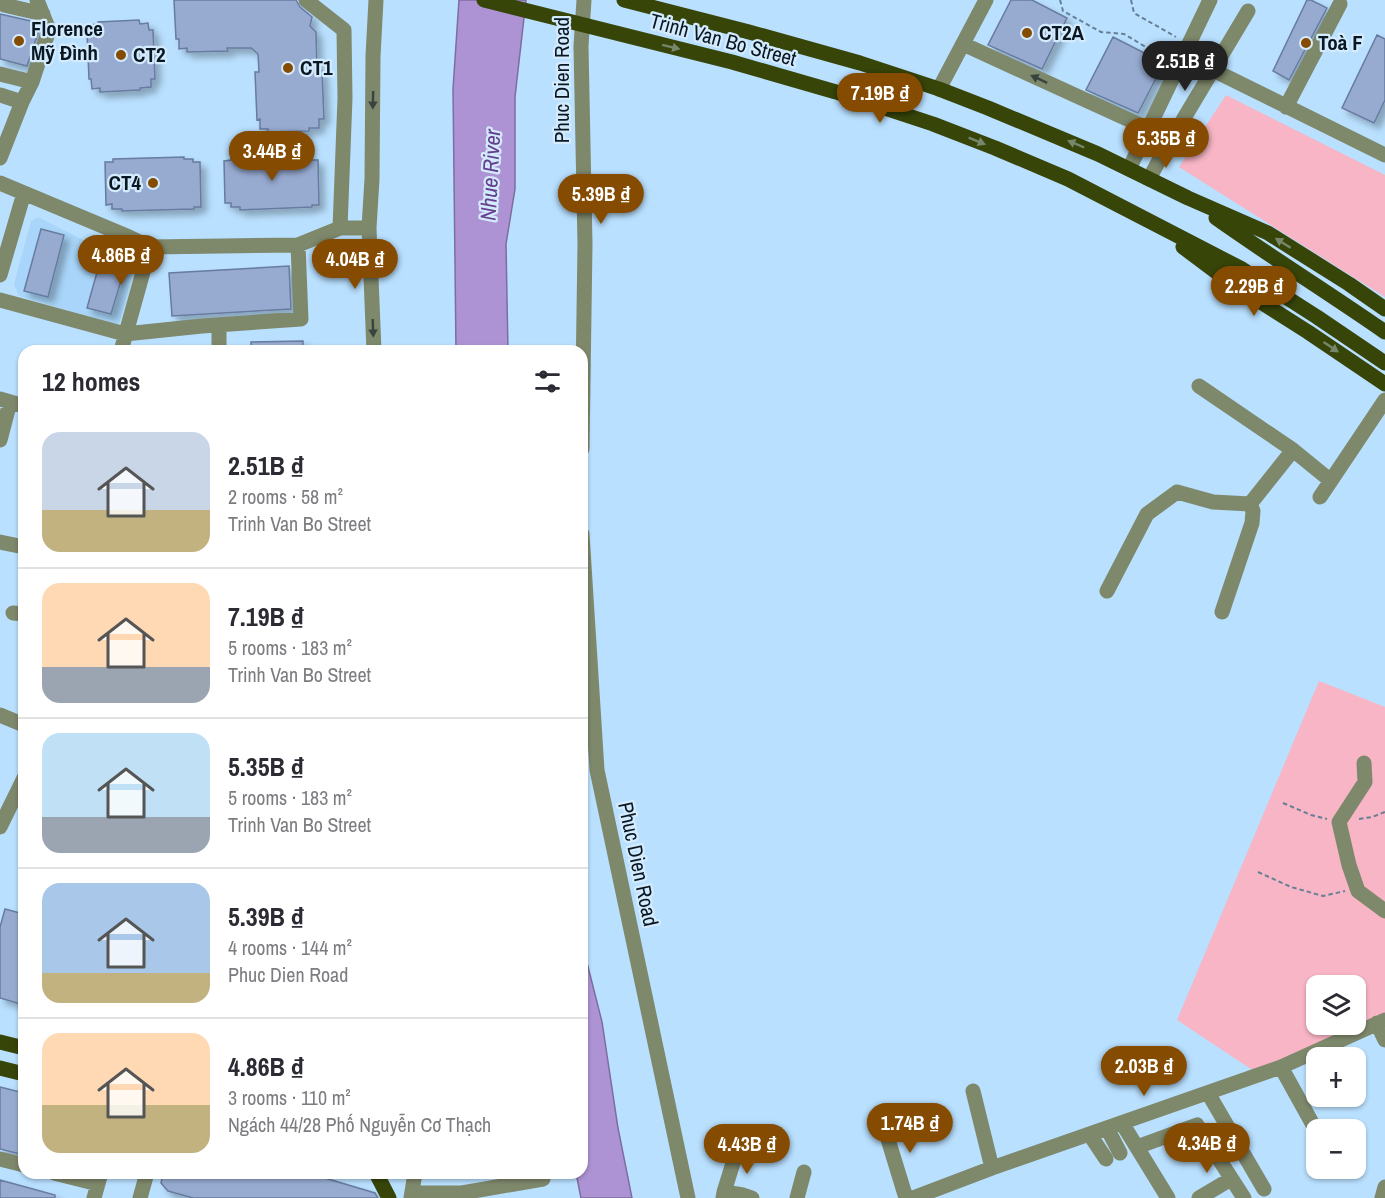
<!DOCTYPE html>
<html lang="en">
<head>
<meta charset="utf-8">
<style>
  body { margin:0; font-family:"Archivo Narrow",sans-serif; background:#f7f7f7; color:#2b2b33; height:100vh; display:flex; flex-direction:column; font-size:22px; white-space:nowrap }
  * { box-sizing:border-box; margin:0 }
  p { font-size:20px; color:#7c7c81 }
  .icon { flex:none; width:33px; height:33px; fill:none; stroke:currentColor; stroke-width:2; stroke-linecap:round; stroke-linejoin:round }
  .map { position:relative; flex:1; overflow:hidden }
  .details { position:absolute; left:18px; top:345px; width:570px; height:834px; display:flex; flex-direction:column; background:#fff; border-radius:18px; box-shadow:0 2px 4px #0004 }
  .details>* { flex:none }
  .tools { position:absolute; left:1306px; top:975px; display:grid; gap:12px }
  .tools a { display:grid; place-items:center; width:60px; height:60px; border-radius:12px; background:#fff; box-shadow:0 2px 4px #0004; font-size:30px }
  .price { position:absolute; translate:-50% -51px; padding:0 14px; border-radius:21px; background:#854b00; color:#fff; font-size:20px; line-height:39px; filter:drop-shadow(0 2px 3px #0008) }
  .price::after { content:''; position:absolute; left:50%; top:36px; width:18px; height:14px; margin-left:-9px; background:inherit; clip-path:polygon(0 0,100% 0,50% 100%) }
  .price.selected { background:#222; color:#fff }
  ul { padding:0; list-style:none }
  li { display:flex; align-items:center; gap:18px; height:150px; padding:0 24px }
  li+li { border-top:2px solid #e1e1e2 }
  li span { display:grid; place-items:center; flex:none; width:168px; height:120px; border-radius:18px; color:#555 }
  li>.icon { margin-inline-start:auto }
  span .icon { width:72px; height:72px; fill:#fffc; stroke-width:1 }
  li b { font-size:26px }
  h2 { display:flex; justify-content:space-between; align-items:center; height:72px; padding:0 24px; font-size:26px }
  .map>svg:first-child { display:block }
  .built { fill:#a8d5f9 }
  .green { fill:#f7b5c5; fill-rule:evenodd }
  .water { fill:#ae93d4; stroke:#7c6e9f; stroke-width:1.5 }
  .building { fill:#97abd1; stroke:#687b9f; stroke-width:1.5; filter:url(#shadow) }
  .lines { fill:none; stroke-linecap:round; stroke-linejoin:round }
  .path { stroke:#658096; stroke-width:2; stroke-dasharray:4.5 3; stroke-linecap:butt }
  .minor { stroke:#7e886b; stroke-width:15 }
  .major { stroke:#374509; stroke-width:15 }
  .oneway { fill:#76876b }
  .oneway2 { fill:#38443f }
  .poi-dot { fill:#854b00; stroke:#d4ebfe; stroke-width:2 }
  .labels { text-anchor:middle; stroke-width:4.5; stroke-linejoin:round; paint-order:stroke }
  .poi-label { font-size:21px; font-weight:bold; fill:#091722; stroke:#d4ebfe; text-anchor:start }
  .street-label { font-size:21px; fill:#091722; stroke:#d4ebfe }
  .water-label { font-size:22px; font-style:italic; fill:#64408e; stroke:#d4ebfe }
</style>
</head>
<body>
<div class="map">
<svg width="1385" height="1198" viewBox="0 0 1385 1198">
  <defs>
    <filter id="shadow"><feDropShadow dx="5.5" dy="5.5" stdDeviation="3" flood-color="#0004"/></filter>
  </defs>
  <rect width="100%" height="100%" fill="#b9e0ff"/>
  <path class="built" d="M38 217 85 241 128 254 135 264 119 325 19 296 14 284 31 221Z"/>
  <path class="green" d="M1226 95 1385 175V297L1179 167Z
    M1319 681 1385 707V1020L1260 1075 1177 1020ZM1317 986H1356V1024H1317Z"/>
  <path class="water" d="M459 0H526L515 97V189L506 244 508 351H456L453 89Z
    M582 943 602 1022 618 1128 632 1198H581L576 1173H582Z"/>
  <path class="building" d="M174 0H296L300 7 312 17 310 26 316 32 317 71H322L324 119H319V128H309V131L268 132V129H260V119L257 120 255 72H259L258 54 251 48H227L228 51 187 52V48L179 49V39H176Z
    M1011 0H1032L1067 18 1042 69 988 45Z
    M1307 0H1311L1327 8 1289 80 1273 71Z
    M0 14 35 22 39 30 27 66 0 59Z
    M139 20 140 24 148 23 149 30H153L155 79H151V87L140 88V90L100 92V88L92 89 91 79H89L87 32H90V25L98 24V22Z
    M1377 35 1385 39V100L1374 123 1342 108Z
    M1113 37 1164 63 1138 113 1086 90Z
    M303 155V158L311 157V160H318L319 205H312V207L240 210V207H231V203H225L224 161 231 160V158Z
    M184 157V159H193V162H200L201 207H194V209L122 211V209H112V204L106 205 105 162H113V159Z
    M41 229 64 235 48 297 24 291Z
    M103 251 128 257 111 314 87 308Z
    M289 266 291 309 172 316 169 273Z
    M303 341V351H251V342Z
    M5 909 24 914V1005L0 998V927Z
    M0 1087 24 1093V1155L0 1149Z
    M163 1173H308L375 1193 378 1198H193L168 1191 161 1183Z
    M0 1180 55 1195V1198H0Z"/>
  <g class="lines">
    <path class="path" d="M1060 0 1063 11 1101 32 1124 34 1166 59
      M1131 0 1134 13 1176 37
      M1283 803 1311 815 1327 819
      M1359 819 1372 817 1385 812
      M1258 872 1291 887 1323 896 1345 891"/>
    <path class="minor" d="M306 0 344 30 345 98 340 228
      M4 5 43 14
      M963 44 1149 129
      M1213 70 1385 155
      M0 74 32 82
      M939 89 986 0
      M0 95 22 102 0 158
      M22 102 32 82 49 30 37 0
      M1286 107 1340 4
      M1129 169 1210 0
      M1149 179 1162 155 1248 11
      M0 183 129 237 150 247 298 245 340 228H369
      M0 275 24 193
      M0 300 125 334 202 326 301 319 298 245
      M219 326V351
      M121 351 150 247
      M374 351 369 228 372 179 373 56 376 0
      M1199 386 1293 450
      M0 399 24 406
      M0 440 10 402
      M582 449 585 244 581 46 584 0
      M1320 497 1385 400
      M582 534 597 770 688 1198
      M0 542 24 547
      M1107 591 1147 514 1177 492 1213 502 1250 504 1293 450 1331 481
      M1222 612 1252 523 1253 511 1250 504
      M13 613 24 614
      M0 715 24 725
      M1364 763 1365 782 1339 822 1349 865 1358 891 1385 911
      M0 827 24 778
      M1377 1023 1385 1040
      M1281 1067 1317 1132
      M973 1091 992 1168
      M1208 1093 1264 1189
      M1122 1123 1168 1198
      M1107 1128 1120 1153
      M1090 1135 1106 1159
      M1137 1147 1197 1125 1244 1198
      M0 1159 24 1165
      M54 1173 98 1184
      M724 1192 738 1147
      M412 1193H462L543 1179
      M94 1198 101 1173
      M140 1198 147 1173
      M411 1198 415 1173
      M723 1198 724 1192 743 1195 752 1198
      M797 1198 804 1172
      M906 1198 887 1136 930 1118
      M913 1198 992 1168 1281 1067 1385 1020
      M1199 1198 1231 1179
      M1382 1198 1385 1187"/>
    <path class="major" d="M484 0 732 62 836 92 933 124 995 148 1068 179 1242 269 1317 317 1385 363
      M624 0 749 32 860 63 939 89 988 108 1098 154 1188 198 1268 233 1349 284 1385 309
      M1216 218C1271 257 1329 293 1385 332
      M1183 247 1231 283 1308 332 1385 384
      M0 1042 24 1048
      M0 1068 24 1074
      M376 1173 389 1198"/>
  </g>
  <defs><path id="oneway-solid" d="M-6-.8H1V-3.2L6.5 0L1 3.2V.8H-6Z" transform="scale(1.5)"/></defs>
  <g class="oneway">
    <use href="#oneway-solid" transform="translate(671 47) rotate(14)"/>
    <use href="#oneway-solid" transform="translate(977 141) rotate(22)"/>
    <use href="#oneway-solid" transform="translate(1076 144) rotate(-157)"/>
    <use href="#oneway-solid" transform="translate(1283 243) rotate(-148)"/>
    <use href="#oneway-solid" transform="translate(1331 347) rotate(34)"/>
  </g>
  <g class="oneway2">
    <use href="#oneway-solid" transform="translate(1039 79) rotate(-155)"/>
    <use href="#oneway-solid" transform="translate(373 100) rotate(91)"/>
    <use href="#oneway-solid" transform="translate(373 328) rotate(88)"/>
  </g>
  <g class="poi-dot">
    <circle cx="1027" cy="33" r="6"/>
    <circle cx="19" cy="41" r="6"/>
    <circle cx="1306" cy="43" r="6"/>
    <circle cx="121" cy="55" r="6"/>
    <circle cx="288" cy="68" r="6"/>
    <circle cx="153" cy="183" r="6"/>
  </g>
  <g class="labels">
    <g class="poi-label">
      <text x="31" y="36">Florence<tspan x="31" dy="24">Mỹ Đình</tspan></text>
      <text x="1039" y="40">CT2A</text>
      <text x="1318" y="50">Toà F</text>
      <text x="133" y="62">CT2</text>
      <text x="300" y="75">CT1</text>
      <text x="141" y="190" text-anchor="end">CT4</text>
    </g>
    <g class="street-label">
      <text transform="translate(723 40) rotate(15)" y="7">Trinh Van Bo Street</text>
      <text transform="translate(562 80) rotate(-90)" y="7">Phuc Dien Road</text>
      <text transform="translate(638 864) rotate(78)" y="7">Phuc Dien Road</text>
    </g>
    <g class="water-label">
      <text transform="translate(490 175) rotate(-87)" y="8">Nhue River</text>
    </g>
  </g>
</svg>
<div class="tools">
<a><svg class="icon" aria-label="layers" viewBox="0 0 24 24"><path d="M12 4l9 5-9 5-9-5zM3 14l9 5 9-5"/></svg></a>
<a>+</a>
<a>−</a>
</div>
<b class="price selected" style="left:1185px;top:92px">2.51B ₫</b>
<b class="price" style="left:880px;top:124px">7.19B ₫</b>
<b class="price" style="left:1166px;top:169px">5.35B ₫</b>
<b class="price" style="left:272px;top:182px">3.44B ₫</b>
<b class="price" style="left:601px;top:225px">5.39B ₫</b>
<b class="price" style="left:121px;top:286px">4.86B ₫</b>
<b class="price" style="left:355px;top:290px">4.04B ₫</b>
<b class="price" style="left:1254px;top:317px">2.29B ₫</b>
<b class="price" style="left:1144px;top:1097px">2.03B ₫</b>
<b class="price" style="left:910px;top:1154px">1.74B ₫</b>
<b class="price" style="left:1207px;top:1174px">4.34B ₫</b>
<b class="price" style="left:747px;top:1175px">4.43B ₫</b>
<section class="details">
<h2>12 homes<svg class="icon" aria-label="filters" viewBox="0 0 24 24"><path d="M4 7h16M4 17h16"/><circle cx="9" cy="7" r="2"/><circle cx="15" cy="17" r="2"/></svg></h2>
<ul>
<li><span style="background:linear-gradient(#c9d6e8 65%,#c2b280 0)"><svg class="icon" aria-label="home" viewBox="0 0 24 24"><path d="M3 11l9-7 9 7M6 9v11h12V9"/></svg></span><div><b>2.51B ₫</b><p>2 rooms · 58 m²</p><p>Trinh Van Bo Street</p></div></li>
<li><span style="background:linear-gradient(#ffd9b3 70%,#9aa5b1 0)"><svg class="icon" aria-label="home" viewBox="0 0 24 24"><path d="M3 11l9-7 9 7M6 9v11h12V9"/></svg></span><div><b>7.19B ₫</b><p>5 rooms · 183 m²</p><p>Trinh Van Bo Street</p></div></li>
<li><span style="background:linear-gradient(#bfe0f5 70%,#9aa5b1 0)"><svg class="icon" aria-label="home" viewBox="0 0 24 24"><path d="M3 11l9-7 9 7M6 9v11h12V9"/></svg></span><div><b>5.35B ₫</b><p>5 rooms · 183 m²</p><p>Trinh Van Bo Street</p></div></li>
<li><span style="background:linear-gradient(#a9c7e8 75%,#c2b280 0)"><svg class="icon" aria-label="home" viewBox="0 0 24 24"><path d="M3 11l9-7 9 7M6 9v11h12V9"/></svg></span><div><b>5.39B ₫</b><p>4 rooms · 144 m²</p><p>Phuc Dien Road</p></div></li>
<li><span style="background:linear-gradient(#ffd9b3 60%,#c2b280 0)"><svg class="icon" aria-label="home" viewBox="0 0 24 24"><path d="M3 11l9-7 9 7M6 9v11h12V9"/></svg></span><div><b>4.86B ₫</b><p>3 rooms · 110 m²</p><p>Ngách 44/28 Phố Nguyễn Cơ Thạch</p></div></li>
</ul>
</section>
</div>
</body>
</html>
